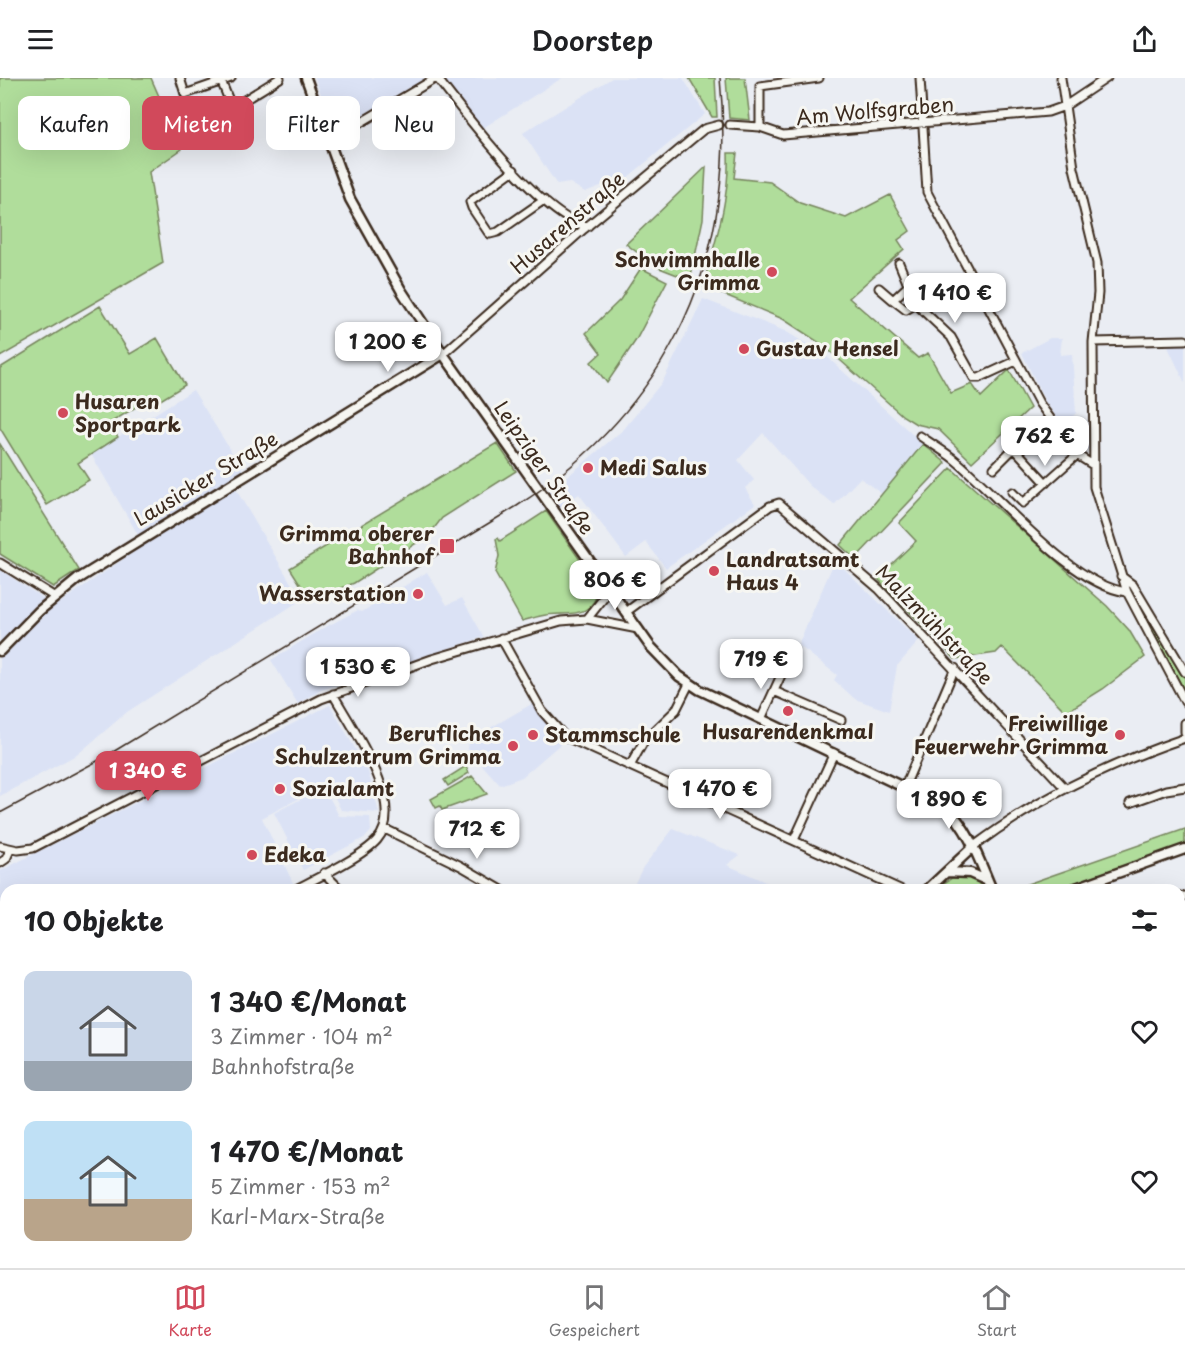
<!DOCTYPE html>
<html lang="de">
<head>
<meta charset="utf-8">
<style>
  body { margin:0; font-family:"Playpen Sans",sans-serif; background:#f6f6f6; color:#202124; height:100vh; display:flex; flex-direction:column; font-size:22px; white-space:nowrap }
  * { box-sizing:border-box; margin:0 }
  p { font-size:20px; color:#757577 }
  .icon { flex:none; width:33px; height:33px; fill:none; stroke:currentColor; stroke-width:2; stroke-linecap:round; stroke-linejoin:round }
  .map { position:relative; flex:1; overflow:hidden }
  .side { position:absolute; left:0px; top:806px; width:1185px; height:386px; display:flex; flex-direction:column; background:#fff; border-radius:18px 18px 0 0; box-shadow:0 6px 24px #0002 }
  .side>* { flex:none }
  .banner { position:absolute; left:18px; top:18px; width:600px; height:54px; display:flex; gap:12px }
  .price { position:absolute; translate:-50% -51px; padding:0 14px; border-radius:12px; background:#fff; color:#222; font-size:20px; line-height:39px; filter:drop-shadow(0 2px 3px #0008) }
  .price::after { content:''; position:absolute; left:50%; top:36px; width:18px; height:14px; margin-left:-9px; background:inherit; clip-path:polygon(0 0,100% 0,50% 100%) }
  .price.active { background:#d1495b; color:#fff }
  ul { padding:0; list-style:none }
  li { display:flex; align-items:center; gap:18px; height:150px; padding:0 24px }
  li span { display:grid; place-items:center; flex:none; width:168px; height:120px; border-radius:12px; color:#555 }
  li>.icon { margin-inline-start:auto }
  span .icon { width:72px; height:72px; fill:#fffc; stroke-width:1 }
  li b { font-size:26px }
  h2 { display:flex; justify-content:space-between; align-items:center; height:72px; padding:0 24px; font-size:26px }
  .tag { padding:0 21px; border-radius:12px; background:#fff; box-shadow:0 6px 24px #0002; font-size:21px; line-height:54px }
  .tag.active { background:#d1495b; color:#fff }
  header { display:flex; justify-content:space-between; align-items:center; height:78px; padding:0 24px; background:#fff; font-size:27px; font-weight:600 }
  .menu { display:flex; justify-content:space-around; align-items:center; height:84px; border-top:2px solid #e0e0e0; background:#fff; font-size:16px; color:#757577 }
  .menu a { display:grid; justify-items:center; gap:3px }
  .menu .active { color:#d1495b }
  .map>svg:first-child { display:block }
  .built { fill:#dbe2f5 }
  .green { fill:#b0dd9b; stroke:#76845c; stroke-width:1.5 }
  .water { fill:#9fd0fc; stroke:#778ea3; stroke-width:1.5 }
  .lines { fill:none; stroke-linecap:round; stroke-linejoin:round }
  .minor-casing { stroke:#3b2a1e; stroke-width:11 }
  .major-casing { stroke:#3b2a1e; stroke-width:13 }
  .minor { stroke:#f6f6f2; stroke-width:7 }
  .major { stroke:#f6f6f2; stroke-width:8 }
  .rail { stroke:#3b2a1e; stroke-width:1.5 }
  .poi-dot { fill:#d1495b; stroke:#f6f6f2; stroke-width:2 }
  .labels { text-anchor:middle; stroke-width:6; stroke-linejoin:round; paint-order:stroke }
  .street-label { font-size:20px; fill:#3b2a1e; stroke:#f6f6f2 }
  .poi-label { font-size:20px; font-weight:bold; fill:#3b2a1e; stroke:#f6f6f2; text-anchor:start }
</style>
</head>
<body>
<header><svg class="icon" aria-label="menu" viewBox="0 0 24 24"><path d="M4 6h16M4 12h16M4 18h16"/></svg>Doorstep<svg class="icon" aria-label="share" viewBox="0 0 24 24"><path d="M12 15V3M7 8l5-5 5 5M5 13v7h14v-7"/></svg></header>
<div class="map">
<svg width="1185" height="1190" viewBox="0 0 1185 1190">
  <rect width="100%" height="100%" fill="#eaedf3"/>
  <filter id="ink" filterUnits="userSpaceOnUse"><feTurbulence type="fractalNoise" baseFrequency=".0167" numOctaves="2"/><feDisplacementMap in="SourceGraphic" scale="12" xChannelSelector="R" yChannelSelector="G"/><feConvolveMatrix kernelMatrix="1 2 1 2 8 2 1 2 1" color-interpolation-filters="sRGB"/></filter>
  <g filter="url(#ink)">
    <path class="built" d="M315 0H426L398 19 334 52Z
      M443 0H562L483 50Z
      M612 0H683L705 36 611 113 603 107 585 114 570 105 557 107 523 55Z
      M703 221 785 253 825 277 923 366 882 416 860 400 834 427 810 408 763 355 738 382 754 402 745 410 755 426 666 490 646 464 626 479 579 416 560 430 549 414 624 351 663 303Z
      M1050 260H1062L1060 277 1072 276 1076 335 1073 338 1075 342 1087 343 1088 371 1081 373 1045 323 1022 275Z
      M1172 265H1185V305L1168 269Z
      M193 312 244 394 231 403 301 522 127 634 78 676 0 718V492L55 528 144 467 91 376Z
      M835 482 919 563 897 588 889 633 855 621 834 602 837 597 798 567Z
      M427 494 447 527 462 520 484 559 321 612 298 626 271 582 322 551 358 532 362 534Z
      M535 624 554 652 566 661 522 699 500 707 468 671 469 665 478 657Z
      M330 627 368 693 379 735 341 732 328 705 262 740 294 807 284 812H6V1181L0 1184V793Z
      M324 709 339 738 370 739 371 753 366 759 303 792 274 735Z
      M673 751 740 777 727 787 781 811H632L643 789Z
      M1179 953H1183L1185 970V1004L1179 1005Z"/>
    <path class="green" d="M0 0H151L182 71 149 94 163 185 0 279Z
      M689 0H715L717 39H712Z
      M726 0H745L750 42 729 40Z
      M728 75H737L734 100 770 104 800 125 846 140 890 117 910 153 898 162 904 171 849 220 918 280 928 275 951 315 972 306 981 319 1009 292 1030 330 972 384 938 351 916 346 903 338 823 267 783 241 703 208C715 164 730 122 728 75Z
      M706 89 703 141 690 202 657 189 626 166Z
      M641 190 667 203 636 262 607 305 591 284 601 275 586 255 620 222Z
      M100 228 130 276 157 260 185 307 154 326 150 320 110 345 118 359 78 385 89 402 47 427 0 350V290Z
      M497 365 516 393 442 440 429 457 354 505 311 523 290 490Z
      M0 366 79 492 53 509 0 476Z
      M923 366 946 385 855 481 840 467Z
      M951 390 1107 528 1129 552 1145 579 1103 611 1066 634 1002 569 996 575 955 581 877 500 916 463 899 445Z
      M546 433 599 509C593 542 570 534 546 537 538 538 530 541 522 543L495 495 499 478 496 461 498 460 500 463Z
      M1128 507 1152 541 1181 595 1185 597V614Z
      M466 688 469 695 448 708 444 702Z
      M472 698 487 716 442 732 440 728 436 730 431 721Z
      M1185 751V766L1057 811H1013Z
      M971 798 983 806 985 811 934 812 952 800Z
      M412 1185H469L471 1187 469 1190H415Z
      M574 1185H622L603 1190H575Z
      M814 1185H860L859 1190H814Z"/>
    <path class="water" d="M675 1185H814L815 1188 651 1190Z
      M888 1185H914L926 1190H896Z"/>
    <g class="lines">
      <defs>
        <path id="minor" d="M180 0 185 16 231 0
          M220 0 232 30
          M437 0C464 35 546 144 588 148
          M920 0 927 114 1039 325 1077 377 1093 387
          M1061 0 1074 90 1097 185 1098 215 1093 264 1094 409 1127 514 1185 624
          M730 47 760 49 783 57 1048 34 1065 28 1107 0
          M760 49V8L819 0
          M188 57 280 0
          M327 62 338 58 436 0
          M514 92 470 124 472 130 488 154 490 156 498 154 544 122
          M899 185 916 226 951 259 974 300H979L1016 283
          M909 207 893 222 906 232 916 226
          M879 210 893 222
          M1093 264 1185 262
          M443 276 584 151 704 51 719 47
          M920 358C932 366 944 373 954 381 999 418 1072 508 1127 514
          M994 390 1014 370 1046 405
          M1012 414 1023 425 1077 377
          M0 485 55 519
          M1121 498 1133 507 1185 594
          M626 534 770 428 779 425 879 511 1064 709
          M587 541 610 512
          M501 560 542 633 564 658 902 812
          M774 613 841 642
          M761 641 783 593
          M1185 645V654
          M630 688 644 663 676 632 689 606
          M905 708 955 590
          M1130 725 1166 712 1185 709
          M385 751 461 788 502 812
          M794 762 834 675
          M0 768 18 772 33 770 321 621 432 581 561 543 587 541 638 551
          M974 768C1038 720 1109 686 1185 660
          M0 785 6 781 10 772
          M324 795 341 812
          M294 812C315 801 362 779 377 762 408 727 352 650 333 616
          M1179 819 1185 818
          M1179 920H1185
          M0 960 6 957
          M0 969 6 980
          M1179 1021H1185
          M0 1024 6 1020
          M1179 1078 1185 1076
          M1179 1138H1185
          M1179 1176 1185 1175
          M156 1185 159 1190
          M565 1185 579 1190
          M966 1185 1023 1190
          M100 1190 103 1185
          M323 1190 331 1185
          M500 1190 508 1185
          M616 1190 637 1185
          M1107 1190 1144 1185"/>
        <path id="major" d="M306 0 350 121 401 212 443 276 650 568 679 598 700 612 947 730C970 753 979 782 992 812
          M0 573 39 533 78 501 443 276
          M947 794 970 795 988 803
          M927 812 974 768
          M1070 812 1185 771
          M478 1190 481 1185"/>
      </defs>
      <use href="#minor" class="minor-casing"/>
      <use href="#major" class="major-casing"/>
      <use href="#minor" class="minor"/>
      <use href="#major" class="major"/>
      <path class="rail" d="M0 735 103 680 517 428C670 329 738 181 720 0"/>
    </g>
  </g>
  <g class="poi-dot">
    <circle cx="772" cy="194" r="6"/>
    <circle cx="744" cy="271" r="6"/>
    <circle cx="63" cy="335" r="6"/>
    <circle cx="588" cy="390" r="6"/>
    <rect x="439" y="460" width="16" height="16" rx="3"/>
    <circle cx="714" cy="493" r="6"/>
    <circle cx="418" cy="516" r="6"/>
    <circle cx="788" cy="633" r="6"/>
    <circle cx="533" cy="657" r="6"/>
    <circle cx="1120" cy="657" r="6"/>
    <circle cx="513" cy="668" r="6"/>
    <circle cx="280" cy="711" r="6"/>
    <circle cx="252" cy="777" r="6"/>
  </g>
  <g class="labels">
    <g class="street-label">
      <text transform="translate(875 33) rotate(-5)" y="7">Am Wolfsgraben</text>
      <text transform="translate(568 145) rotate(-41)" y="7">Husarenstraße</text>
      <text transform="translate(544 390) rotate(55)" y="7">Leipziger Straße</text>
      <text transform="translate(206 401) rotate(-31)" y="7">Lausicker Straße</text>
      <text transform="translate(934 547) rotate(46)" y="7">Malzmühlstraße</text>
    </g>
    <g class="poi-label">
      <text x="760" y="189" text-anchor="end">Schwimmhalle<tspan x="760" dy="23">Grimma</tspan></text>
      <text x="756" y="278">Gustav Hensel</text>
      <text x="75" y="331">Husaren<tspan x="75" dy="23">Sportpark</tspan></text>
      <text x="600" y="397">Medi Salus</text>
      <text x="434" y="463" text-anchor="end">Grimma oberer<tspan x="434" dy="23">Bahnhof</tspan></text>
      <text x="726" y="489">Landratsamt<tspan x="726" dy="23">Haus 4</tspan></text>
      <text x="406" y="523" text-anchor="end">Wasserstation</text>
      <text x="1108" y="653" text-anchor="end">Freiwillige<tspan x="1108" dy="23">Feuerwehr Grimma</tspan></text>
      <text x="788" y="661" text-anchor="middle">Husarendenkmal</text>
      <text x="501" y="663" text-anchor="end">Berufliches<tspan x="501" dy="23">Schulzentrum Grimma</tspan></text>
      <text x="545" y="664">Stammschule</text>
      <text x="292" y="718">Sozialamt</text>
      <text x="264" y="784">Edeka</text>
    </g>
  </g>
</svg>
<b class="price" style="left:955px;top:246px">1 410 €</b>
<b class="price" style="left:388px;top:295px">1 200 €</b>
<b class="price" style="left:1045px;top:389px">762 €</b>
<b class="price" style="left:615px;top:533px">806 €</b>
<b class="price" style="left:761px;top:612px">719 €</b>
<b class="price" style="left:358px;top:620px">1 530 €</b>
<b class="price active" style="left:148px;top:724px">1 340 €</b>
<b class="price" style="left:720px;top:742px">1 470 €</b>
<b class="price" style="left:949px;top:752px">1 890 €</b>
<b class="price" style="left:477px;top:782px">712 €</b>
<div class="banner">
<a class="tag">Kaufen</a>
<a class="tag active">Mieten</a>
<a class="tag">Filter</a>
<a class="tag">Neu</a>
</div>
<section class="side">
<h2>10 Objekte<svg class="icon" aria-label="filters" viewBox="0 0 24 24"><path d="M4 7h16M4 17h16"/><circle cx="9" cy="7" r="2"/><circle cx="15" cy="17" r="2"/></svg></h2>
<ul>
<li><span style="background:linear-gradient(#c9d6e8 75%,#9aa5b1 0)"><svg class="icon" aria-label="home" viewBox="0 0 24 24"><path d="M3 11l9-7 9 7M6 9v11h12V9"/></svg></span><div><b>1 340 €/Monat</b><p>3 Zimmer · 104 m²</p><p>Bahnhofstraße</p></div><svg class="icon" aria-label="heart" viewBox="0 0 24 24"><path d="M12 20l-8-8c-3-5 5-10 8-4 3-6 11-1 8 4z"/></svg></li>
<li><span style="background:linear-gradient(#bfe0f5 65%,#b9a48a 0)"><svg class="icon" aria-label="home" viewBox="0 0 24 24"><path d="M3 11l9-7 9 7M6 9v11h12V9"/></svg></span><div><b>1 470 €/Monat</b><p>5 Zimmer · 153 m²</p><p>Karl-Marx-Straße</p></div><svg class="icon" aria-label="heart" viewBox="0 0 24 24"><path d="M12 20l-8-8c-3-5 5-10 8-4 3-6 11-1 8 4z"/></svg></li>
</ul>
</section>
</div>
<nav class="menu">
<a class="active"><svg class="icon" aria-label="map" viewBox="0 0 24 24"><path d="M3 6l6-2 6 2 6-2v14l-6 2-6-2-6 2zM9 4v14M15 6v14"/></svg>Karte</a>
<a><svg class="icon" aria-label="saved" viewBox="0 0 24 24"><path d="M7 4h10v16l-5-4-5 4z"/></svg>Gespeichert</a>
<a><svg class="icon" aria-label="home" viewBox="0 0 24 24"><path d="M3 11l9-7 9 7M6 9v11h12V9"/></svg>Start</a>
</nav>
</body>
</html>
